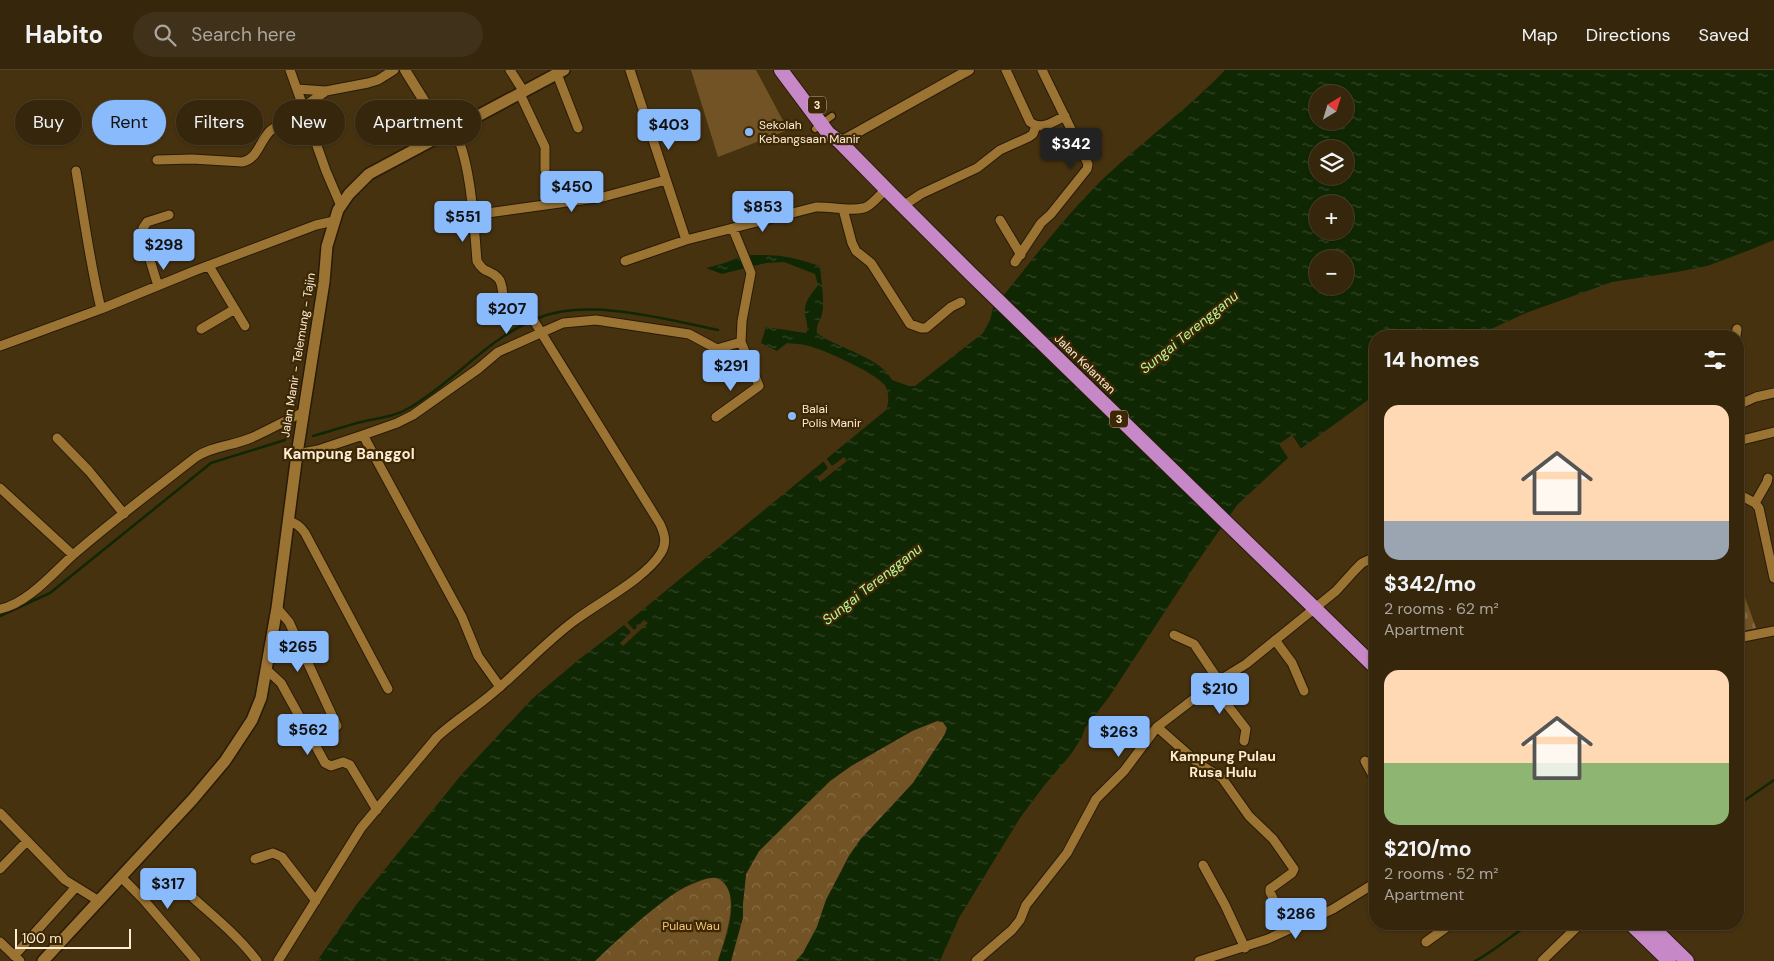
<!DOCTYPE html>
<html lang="en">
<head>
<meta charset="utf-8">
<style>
  body { margin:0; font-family:"DM Sans",sans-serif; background:#40321a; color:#f1f3f6; height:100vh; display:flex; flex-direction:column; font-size:19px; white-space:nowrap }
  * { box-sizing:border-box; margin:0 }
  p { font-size:16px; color:#aaa59d }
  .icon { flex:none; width:28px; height:28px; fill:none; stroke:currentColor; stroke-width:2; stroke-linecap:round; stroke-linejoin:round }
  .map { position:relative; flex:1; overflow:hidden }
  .panel { position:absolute; left:1369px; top:260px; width:375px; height:600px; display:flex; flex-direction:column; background:#35260c; border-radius:20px; box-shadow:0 1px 4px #0004,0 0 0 1px #4f432d }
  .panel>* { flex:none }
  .top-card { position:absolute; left:15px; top:30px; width:475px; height:45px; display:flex; gap:10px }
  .needle { width:32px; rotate:38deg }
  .controls { position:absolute; left:1309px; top:15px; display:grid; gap:10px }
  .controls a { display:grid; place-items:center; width:45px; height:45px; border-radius:50%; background:#35260c; box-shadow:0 1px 4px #0004,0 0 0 1px #4f432d; font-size:25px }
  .scale { position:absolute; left:15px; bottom:12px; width:116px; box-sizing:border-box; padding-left:5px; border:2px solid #feecd3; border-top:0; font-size:14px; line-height:18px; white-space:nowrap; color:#feecd3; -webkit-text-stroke:4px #3d2805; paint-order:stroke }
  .price { position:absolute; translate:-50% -42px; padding:0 11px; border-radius:5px; background:#89bafc; color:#111; font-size:16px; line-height:32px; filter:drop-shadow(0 1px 2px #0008) }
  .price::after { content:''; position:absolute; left:50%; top:30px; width:15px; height:11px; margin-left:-8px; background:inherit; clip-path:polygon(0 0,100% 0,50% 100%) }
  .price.current { background:#222; color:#fff }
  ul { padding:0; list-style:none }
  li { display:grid; align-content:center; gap:10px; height:265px; padding:0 15px }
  li span { display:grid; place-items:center; height:155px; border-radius:15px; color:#555 }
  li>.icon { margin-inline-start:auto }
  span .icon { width:90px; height:90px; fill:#fffc; stroke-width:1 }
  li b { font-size:21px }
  h2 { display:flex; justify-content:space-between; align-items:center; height:60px; padding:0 15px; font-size:21px }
  .chip { padding:0 18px; border-radius:22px; background:#35260c; box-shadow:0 1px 4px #0004,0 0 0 1px #4f432d; font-size:18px; line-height:45px }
  .chip.current { background:#89bafc; color:#111 }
  header { display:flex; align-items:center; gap:30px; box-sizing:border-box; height:70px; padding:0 25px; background:#35260c; border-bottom:1px solid #4f432d }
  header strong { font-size:24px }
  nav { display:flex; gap:28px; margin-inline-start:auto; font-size:18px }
  .search { width:350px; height:45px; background:#40321a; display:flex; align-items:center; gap:12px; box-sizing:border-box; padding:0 18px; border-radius:28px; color:#aaa59d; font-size:19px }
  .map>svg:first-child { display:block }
  .forest { fill:url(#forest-crowns) }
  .cemetery { fill:url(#cemetery-stones) }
  .pitch { fill:#715325 }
  .water { fill:url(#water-ripples); fill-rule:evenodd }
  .pier { fill:#473210 }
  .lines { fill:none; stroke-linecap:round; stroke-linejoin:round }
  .stream { stroke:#102704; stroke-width:2.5 }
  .pedestrian-casing { stroke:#281b07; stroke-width:9 }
  .minor-casing { stroke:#281b07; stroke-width:11 }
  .tertiary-casing { stroke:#281b07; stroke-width:12 }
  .secondary-casing { stroke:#281b07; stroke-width:14 }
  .trunk-casing { stroke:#281b07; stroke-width:16 }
  .pedestrian { stroke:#9b7333; stroke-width:6 }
  .minor { stroke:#9b7333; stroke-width:9 }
  .tertiary { stroke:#9b7333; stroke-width:10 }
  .secondary { stroke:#9b7333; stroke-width:11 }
  .trunk { stroke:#c688c6; stroke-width:14 }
  .poi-dot { fill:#89bafc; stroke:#3d2805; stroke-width:2 }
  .labels { text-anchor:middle; stroke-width:4.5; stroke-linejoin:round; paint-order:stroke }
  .shield { fill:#3d2805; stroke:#c4b195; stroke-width:1 }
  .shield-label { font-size:11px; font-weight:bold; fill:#feecd3 }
  .poi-label { font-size:12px; fill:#feecd3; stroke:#3d2805; text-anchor:start }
  .street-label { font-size:12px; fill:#feecd3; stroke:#3d2805 }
  .park-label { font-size:12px; fill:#f6c377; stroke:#3d2805 }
  .water-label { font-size:14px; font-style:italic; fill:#b7f799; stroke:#3d2805 }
  .neighbourhood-label { font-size:14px; font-weight:bold; fill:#feecd3; stroke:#3d2805 }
  .quarter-label { font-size:15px; font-weight:bold; fill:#feecd3; stroke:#3d2805 }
</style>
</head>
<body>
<header>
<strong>Habito</strong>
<div class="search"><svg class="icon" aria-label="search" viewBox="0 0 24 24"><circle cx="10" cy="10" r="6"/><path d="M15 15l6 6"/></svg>Search here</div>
<nav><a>Map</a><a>Directions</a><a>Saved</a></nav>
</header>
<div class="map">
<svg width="1774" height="891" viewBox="0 0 1774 891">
  <defs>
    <pattern id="forest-crowns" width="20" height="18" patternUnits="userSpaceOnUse" patternTransform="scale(1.25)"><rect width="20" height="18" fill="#715325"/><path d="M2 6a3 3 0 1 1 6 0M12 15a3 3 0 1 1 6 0" fill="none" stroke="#866c44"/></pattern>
    <pattern id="cemetery-stones" width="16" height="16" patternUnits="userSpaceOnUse" patternTransform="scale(1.25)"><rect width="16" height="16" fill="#715325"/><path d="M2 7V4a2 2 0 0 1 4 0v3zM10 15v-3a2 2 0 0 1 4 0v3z" fill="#866c44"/></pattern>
    <pattern id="water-ripples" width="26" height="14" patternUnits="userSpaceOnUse" patternTransform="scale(1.25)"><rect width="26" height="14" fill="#102704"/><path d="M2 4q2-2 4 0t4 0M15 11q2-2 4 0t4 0" fill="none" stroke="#344628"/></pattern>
  </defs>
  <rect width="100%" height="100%" fill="#473210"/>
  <path class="forest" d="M937 651 943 652 947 658 945 664 913 713 860 770 849 786 826 830 817 857 803 883 796 891H731L743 847V833L746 804 759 781 830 711 851 696 912 661Z
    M711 807C747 810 724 871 718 891H595C619 868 653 835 682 819 691 814 701 811 711 807Z"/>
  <path class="cemetery" d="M1738 508 1756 558 1738 562Z"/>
  <path class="pitch" d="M691 0H756L788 60 718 87Z"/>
  <path class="water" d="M1225 0H1774V170L1750 180 1707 196 1677 202 1612 212 1526 243 1476 266H1375V325L1288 388 1237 435 1198 491 1109 627 1085 658 1082 667 1072 683 1043 717 1020 748 959 848 940 891H796L803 883 817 857 826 830 849 786 860 770 913 713 945 664 947 658 943 652 937 651 912 661 851 696 830 711 759 781 746 804 743 833V847L731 891H718C725 870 742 829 722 811 719 808 716 807 712 808 703 808 691 814 683 818 670 825 658 836 646 845 629 860 611 875 595 891H317L356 835 462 704 532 629 577 591 624 555 886 340C889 332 889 325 886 317 880 305 832 284 818 279 809 275 797 274 787 273L777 281 761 273 766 257 806 263C810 256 804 248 805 240 805 230 813 222 818 215L815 204 784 192 766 193 722 204 706 198C718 195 729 192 739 187 747 184 777 185 786 187 797 188 809 193 820 196 821 210 825 231 822 244 820 253 816 253 817 263 838 279 881 287 892 310L909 316H915L983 263 990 250 993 238C1028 196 1065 145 1105 107 1144 70 1188 39 1225 0ZM1318 24H1345V51H1318ZM1318 79H1345V106H1318ZM1318 134H1345V161H1318ZM1318 189H1345V216H1318Z"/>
  <path class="pier" d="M1292 365 1302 380 1288 388 1279 374Z
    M844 387 847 391 820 412 817 408 828 398 823 391 826 388 832 396Z
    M644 550 648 553 623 576 620 573 631 562 624 555 627 552 634 560Z"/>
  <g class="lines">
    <path class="stream" d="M536 249C586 227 666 249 718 260
      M313 366C328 362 342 357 357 353 375 348 393 348 409 338 453 313 484 272 531 251
      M0 546 50 523 211 393 285 370
      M1738 735 1774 710
      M1475 891C1495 881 1511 865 1530 854"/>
    <defs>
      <path id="pedestrian" d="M815 59 832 46"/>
      <path id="minor" d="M290 0 326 101 341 136
        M510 0 524 22
        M630 0 686 170
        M1006 0 1030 52C1042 61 1052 52 1065 46
        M557 4 578 58
        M297 19 326 21
        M520 24 545 77V100
        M157 90 192 89 242 92C258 89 259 72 270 61L326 21 368 13 378 10 394 0
        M76 101C84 147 90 194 101 239
        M903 136 921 124 977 98 1000 80 1029 67 1033 64 1036 56
        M843 139 852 173 856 181 871 193 910 254 921 258H926L951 237 961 232
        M473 145 603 127 666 110
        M1000 150 1021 185
        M625 191 686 170 816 137C830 136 858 143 868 136 874 132 880 125 886 119
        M1015 192 1041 153 1051 144 1087 99 1088 94 1042 0
        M209 196 245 256
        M158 216 146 177 143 158 147 152 169 145
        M201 259 235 239
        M1736 266 1737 259
        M0 276 101 239 194 201 316 155 334 151
        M1738 335 1756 327 1774 323
        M716 347 759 316 741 272 742 251 751 203 733 159
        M363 365 462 547 478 586 500 617
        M57 368 89 401 124 444
        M1738 371 1774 362
        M297 384 318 380 363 365 397 353 413 345 478 299 498 282 563 253 596 250 689 264 717 279 741 272
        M0 418 73 485
        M1738 424 1755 433 1759 438 1774 508
        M1755 433 1767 412 1768 408
        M288 451C296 453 300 456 305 463L388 619
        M277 538 289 552 337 656
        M0 539C27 534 53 503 73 485 112 451 155 419 196 387 212 376 232 376 251 368 269 360 286 350 304 342
        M1174 565 1194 574 1219 611
        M1738 568 1774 561
        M1275 570 1292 593 1304 621
        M267 600 281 613 325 693 331 696 343 692 350 695 377 740
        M1212 615 1246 659 1244 671
        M1157 657 1199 694 1222 708 1249 746 1273 769 1294 799 1292 803 1270 819V822L1288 860
        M1365 691 1375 709
        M0 743 65 810 99 831
        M255 789 273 783 282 787 316 831
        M1203 795 1225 835 1245 878
        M0 799 27 771
        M121 807 143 829 196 891
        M175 811C202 838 234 860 257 891
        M0 872 20 891
        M1426 872 1451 854
        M14 886 76 817
        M278 891 361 758 437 667C455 650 476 638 494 622 521 599 546 572 574 551 599 532 645 509 661 483 667 473 665 465 660 454L529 243C523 239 512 241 507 235 500 228 505 215 498 208 490 199 484 204 477 191 474 155 471 88 453 58
        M976 891 1012 860 1020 850 1026 835 1067 783 1096 729 1124 701 1157 657 1212 615 1246 594 1336 521 1355 500 1362 493 1375 487
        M1199 891 1268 869 1333 839 1375 813
        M1542 891 1580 854"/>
      <path id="tertiary" d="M405 0 444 63
        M840 72 969 0"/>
      <path id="secondary" d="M43 891 193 729 225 691 252 650 261 628 277 538 297 384 324 212 327 176 338 140 349 124 369 104 564 0"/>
      <path id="trunk" d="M781 0 828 63 840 72 886 119 971 204 1375 597
        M1631 854 1669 891
        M1649 854 1687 891"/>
    </defs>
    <use href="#pedestrian" class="pedestrian-casing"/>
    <use href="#minor" class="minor-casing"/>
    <use href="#tertiary" class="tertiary-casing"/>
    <use href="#secondary" class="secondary-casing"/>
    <use href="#trunk" class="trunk-casing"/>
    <use href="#pedestrian" class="pedestrian"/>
    <use href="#minor" class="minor"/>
    <use href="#tertiary" class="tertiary"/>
    <use href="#secondary" class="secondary"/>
    <use href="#trunk" class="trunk"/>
  </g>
  <g class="poi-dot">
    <circle cx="749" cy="62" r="5"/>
    <circle cx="792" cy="346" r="5"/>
  </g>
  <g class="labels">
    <g class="shield">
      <rect x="808" y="26.5" width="18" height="17" rx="4"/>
      <rect x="1110" y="340.5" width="18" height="17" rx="4"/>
    </g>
    <g class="shield-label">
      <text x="817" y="39">3</text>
      <text x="1119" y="353">3</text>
    </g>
    <g class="poi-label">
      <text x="759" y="59">Sekolah<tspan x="759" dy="14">Kebangsaan Manir</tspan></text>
      <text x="802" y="343">Balai<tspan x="802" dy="14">Polis Manir</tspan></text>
    </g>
    <g class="street-label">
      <text transform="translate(298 285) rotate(-81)" y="4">Jalan Manir - Telemung - Tajin</text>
      <text transform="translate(1085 294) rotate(44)" y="4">Jalan Kelantan</text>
    </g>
    <g class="park-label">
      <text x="691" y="860">Pulau Wau</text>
    </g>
    <g class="water-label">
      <text transform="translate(1189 262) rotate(-39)" y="5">Sungai Terengganu</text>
      <text transform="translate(872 514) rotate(-38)" y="5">Sungai Terengganu</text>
    </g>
    <g class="neighbourhood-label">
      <text x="1223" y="691">Kampung Pulau<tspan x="1223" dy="16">Rusa Hulu</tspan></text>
    </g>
    <g class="quarter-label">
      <text x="349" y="389">Kampung Banggol</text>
    </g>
  </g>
</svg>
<div class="controls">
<a><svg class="needle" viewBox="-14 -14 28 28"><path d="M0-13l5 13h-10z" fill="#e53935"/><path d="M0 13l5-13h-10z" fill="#aaa59d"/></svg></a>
<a><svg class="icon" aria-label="layers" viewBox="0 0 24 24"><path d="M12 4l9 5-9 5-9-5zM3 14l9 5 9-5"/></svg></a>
<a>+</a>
<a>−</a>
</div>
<div class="scale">100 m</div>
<b class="price" style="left:669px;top:81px">$403</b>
<b class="price current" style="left:1071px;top:100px">$342</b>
<b class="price" style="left:572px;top:143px">$450</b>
<b class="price" style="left:763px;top:163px">$853</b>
<b class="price" style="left:463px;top:173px">$551</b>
<b class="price" style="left:164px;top:201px">$298</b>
<b class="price" style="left:507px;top:265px">$207</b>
<b class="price" style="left:731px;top:322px">$291</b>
<b class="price" style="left:298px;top:603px">$265</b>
<b class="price" style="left:1220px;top:645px">$210</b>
<b class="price" style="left:308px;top:686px">$562</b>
<b class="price" style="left:1119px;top:688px">$263</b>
<b class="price" style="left:168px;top:840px">$317</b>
<b class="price" style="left:1296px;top:870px">$286</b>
<div class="top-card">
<a class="chip">Buy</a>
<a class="chip current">Rent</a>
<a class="chip">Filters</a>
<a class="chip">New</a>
<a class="chip">Apartment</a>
</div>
<section class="panel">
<h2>14 homes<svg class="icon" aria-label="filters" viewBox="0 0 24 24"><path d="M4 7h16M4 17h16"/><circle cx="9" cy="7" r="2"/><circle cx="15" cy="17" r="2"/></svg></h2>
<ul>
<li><span style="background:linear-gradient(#ffd9b3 75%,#9aa5b1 0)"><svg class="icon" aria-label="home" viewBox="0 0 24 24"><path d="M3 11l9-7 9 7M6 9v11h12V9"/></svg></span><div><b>$342/mo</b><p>2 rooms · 62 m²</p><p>Apartment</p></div></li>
<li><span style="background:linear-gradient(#ffd9b3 60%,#8fb573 0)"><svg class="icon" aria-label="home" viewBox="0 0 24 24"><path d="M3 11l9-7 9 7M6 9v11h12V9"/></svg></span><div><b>$210/mo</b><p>2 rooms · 52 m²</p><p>Apartment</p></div></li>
</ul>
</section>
</div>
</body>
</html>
